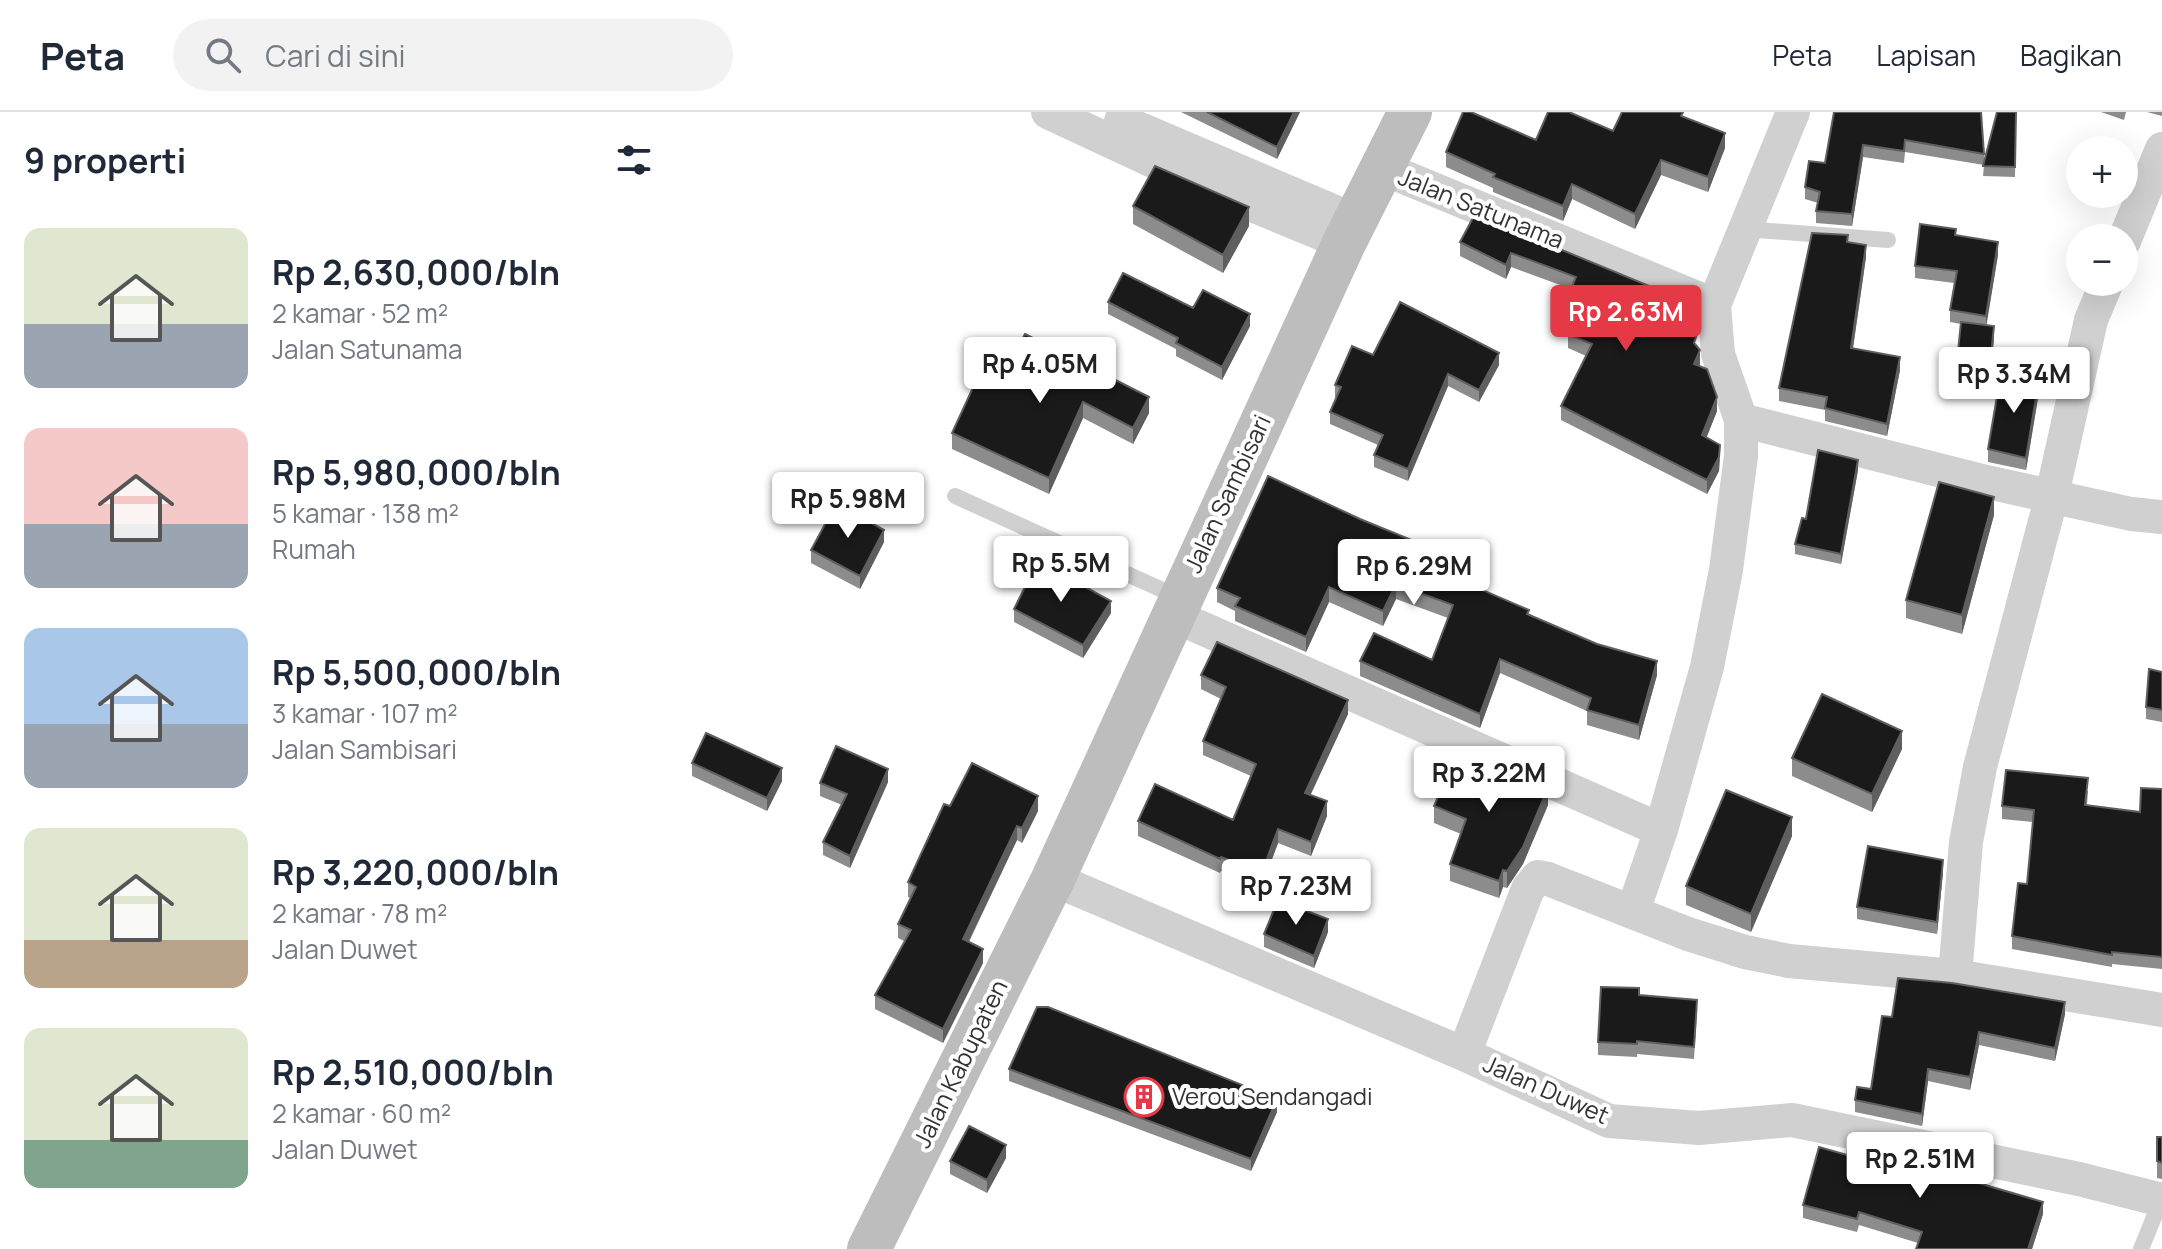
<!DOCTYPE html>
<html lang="id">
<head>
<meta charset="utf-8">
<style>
  body { margin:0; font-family:Manrope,sans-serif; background:#f2f2f3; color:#1f2937; height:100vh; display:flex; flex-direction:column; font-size:30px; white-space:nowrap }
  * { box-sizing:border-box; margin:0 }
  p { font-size:26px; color:#747a83 }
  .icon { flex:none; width:44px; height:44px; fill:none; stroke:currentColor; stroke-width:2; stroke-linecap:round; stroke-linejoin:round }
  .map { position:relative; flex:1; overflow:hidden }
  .sheet { display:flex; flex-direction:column; background:#fff; width:680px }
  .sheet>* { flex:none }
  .tools { position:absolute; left:1386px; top:24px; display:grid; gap:16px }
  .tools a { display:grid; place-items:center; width:72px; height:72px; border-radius:50%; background:#fff; box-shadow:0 8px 32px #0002; font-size:40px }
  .price { position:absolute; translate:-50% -68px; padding:0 18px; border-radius:8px; background:#fff; color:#222; font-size:26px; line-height:52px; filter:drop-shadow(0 2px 4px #0008) }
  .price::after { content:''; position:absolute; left:50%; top:48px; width:24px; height:18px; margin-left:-12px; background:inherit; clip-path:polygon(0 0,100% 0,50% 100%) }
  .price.on { background:#e63946; color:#fff }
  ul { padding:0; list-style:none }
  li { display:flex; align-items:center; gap:24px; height:200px; padding:0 24px }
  li span { display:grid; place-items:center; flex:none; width:224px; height:160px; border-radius:16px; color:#555 }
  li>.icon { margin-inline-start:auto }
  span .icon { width:96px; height:96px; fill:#fffc; stroke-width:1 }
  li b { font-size:34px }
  h2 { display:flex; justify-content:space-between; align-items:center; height:96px; padding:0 24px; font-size:34px }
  header { display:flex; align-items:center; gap:48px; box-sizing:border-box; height:112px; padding:0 40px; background:#fff; border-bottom:2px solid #e0e1e3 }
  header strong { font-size:38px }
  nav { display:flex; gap:44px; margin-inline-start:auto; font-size:28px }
  .search { width:560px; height:72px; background:#f2f2f3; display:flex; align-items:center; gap:20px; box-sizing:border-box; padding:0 28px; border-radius:44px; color:#747a83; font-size:30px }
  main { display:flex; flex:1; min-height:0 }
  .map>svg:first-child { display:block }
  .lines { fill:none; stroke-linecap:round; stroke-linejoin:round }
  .lane { stroke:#d0d0d0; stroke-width:16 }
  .street { stroke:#d0d0d0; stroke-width:34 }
  .secondary { stroke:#bdbdbd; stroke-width:44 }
  .wall { fill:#8c8c8c }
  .shaded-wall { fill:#5f5f5f }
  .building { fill:#1a1a1a; stroke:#5f5f5f; stroke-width:2 }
  .labels { text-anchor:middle; stroke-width:8; stroke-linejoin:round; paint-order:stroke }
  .street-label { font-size:24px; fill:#333; stroke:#fff }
  .poi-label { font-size:24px; fill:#333; stroke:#fff; text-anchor:start }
</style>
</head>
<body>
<header>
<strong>Peta</strong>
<div class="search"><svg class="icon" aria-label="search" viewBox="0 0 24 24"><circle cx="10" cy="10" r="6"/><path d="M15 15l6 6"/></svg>Cari di sini</div>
<nav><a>Peta</a><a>Lapisan</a><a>Bagikan</a></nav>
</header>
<main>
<section class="sheet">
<h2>9 properti<svg class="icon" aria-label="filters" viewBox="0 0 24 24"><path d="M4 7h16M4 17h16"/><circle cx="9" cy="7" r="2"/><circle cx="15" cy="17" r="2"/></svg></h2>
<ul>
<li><span style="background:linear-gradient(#dfe7d0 60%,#9aa5b1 0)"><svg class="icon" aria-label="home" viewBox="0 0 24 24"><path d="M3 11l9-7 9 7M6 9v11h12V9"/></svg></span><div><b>Rp 2,630,000/bln</b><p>2 kamar · 52 m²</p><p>Jalan Satunama</p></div></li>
<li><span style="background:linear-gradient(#f6c9c9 60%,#9aa5b1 0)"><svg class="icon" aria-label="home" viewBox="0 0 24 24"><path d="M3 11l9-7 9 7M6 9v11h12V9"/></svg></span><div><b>Rp 5,980,000/bln</b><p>5 kamar · 138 m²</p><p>Rumah</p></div></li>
<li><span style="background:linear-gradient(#a9c7e8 60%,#9aa5b1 0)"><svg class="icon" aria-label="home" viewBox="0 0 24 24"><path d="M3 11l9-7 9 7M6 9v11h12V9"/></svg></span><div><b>Rp 5,500,000/bln</b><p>3 kamar · 107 m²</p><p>Jalan Sambisari</p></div></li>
<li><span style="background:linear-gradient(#dfe7d0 70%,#b9a48a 0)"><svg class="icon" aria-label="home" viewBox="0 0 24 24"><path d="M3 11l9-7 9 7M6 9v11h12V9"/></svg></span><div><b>Rp 3,220,000/bln</b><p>2 kamar · 78 m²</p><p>Jalan Duwet</p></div></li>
<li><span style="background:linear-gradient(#dfe7d0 70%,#7fa58c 0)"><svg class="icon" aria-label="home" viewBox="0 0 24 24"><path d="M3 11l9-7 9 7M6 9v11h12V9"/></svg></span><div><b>Rp 2,510,000/bln</b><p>2 kamar · 60 m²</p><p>Jalan Duwet</p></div></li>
</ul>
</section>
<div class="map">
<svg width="1482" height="1137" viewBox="0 0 1482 1137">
  <rect width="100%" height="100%" fill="#fff"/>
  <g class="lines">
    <path class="lane" d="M1065 117 1208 128
      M275 384 498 485
      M1461 1137 1481 1088"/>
    <path class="street" d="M368 0 531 76 664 131
      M441 9 676 109
      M702 56 1034 193
      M1444 129 1482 37
      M1034 193 1113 0
      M1061 308 1298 368 1451 402 1482 405
      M492 503 981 718
      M373 767 784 942 929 1009 1019 1016 1112 1008 1399 1067 1482 1088
      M953 799 981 718 1027 555 1046 458 1061 344V308L1038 242 1034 193
      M1275 864 1286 730 1300 655 1372 383 1411 208 1427 170
      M784 942 848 777 858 765 868 767 1008 822 1065 840 1109 849 1275 864 1482 898"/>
    <path class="secondary" d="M189 1137 373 767 664 131 730 0"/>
  </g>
  <path class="wall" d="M501 0H620L597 47Z
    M1154 0 1304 42V52L1336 0 1335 65 1303 64 1304 53 1225 40 1224 51 1183 45 1172 114 1136 111V99L1138 91 1125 87V75L1145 51Z
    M1421 0H1446L1444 8Z
    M1467 0H1482V4Z
    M1003 5 1045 36 1028 80 981 63 955 117 892 87 883 109 813 80V76L766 55V40L856 28 933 19Z
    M453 94 569 114 543 161 453 112Z
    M795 102 1017 235 1020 252 1019 254 1037 299 1026 326 1040 347 1039 359 1027 382 881 308V294L906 244 888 236V222L900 194 891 191V177L831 155 826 167 780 144V130Z
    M1276 123 1318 143 1306 213 1314 227 1309 275 1276 272V259L1281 212 1270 210V198L1274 171 1235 166V154Z
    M1186 145 1173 237 1220 258 1207 324 1145 309V298L1099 289V276Z
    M428 190 513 196 570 214 542 268 496 244V237L428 202Z
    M693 243 819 253 799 290 768 274 728 369 694 355V343L698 333 650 312V300L657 285H655V273Z
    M321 265 469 301 453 332 403 306 369 382 272 337V321Z
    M1359 280 1346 358 1308 350V337Z
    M1178 358 1161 452 1115 442V432L1126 407Z
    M1314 403 1282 522 1226 506V488Z
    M204 430 180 477 131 451V438Z
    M734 441 761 460 977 563 959 628 907 613V599L820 561 800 616 680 564V549L752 548 768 506 716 487 703 514 649 490 626 540 555 509V499L537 490V476Z
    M334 497 431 501 403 546 334 510Z
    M1482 560V610L1466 607V595Z
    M521 563 668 602 630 683 647 704 631 744 598 731 582 774 541 759 540 761 458 724V709L553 708 571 664 523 643V629L541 587 521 577Z
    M1222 637 1192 700 1112 664V646Z
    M12 651 102 669 87 699 12 664Z
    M208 670 170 756 143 743V730L162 693 140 684V671Z
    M1482 677V857L1432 852V855L1332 837V824L1347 772 1353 710 1322 707V694L1408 679 1407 693 1460 700Z
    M868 693 843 752 827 776 823 775 819 786 770 769V752L781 722 754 711V694Z
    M358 699 342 731 337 728 289 830 303 851 263 931 195 897V883L224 829 218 826V812L231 786 228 785V770Z
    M1112 724 1071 820 1006 793V774Z
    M1263 760 1257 822 1177 807V795Z
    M648 820 634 856 584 835V822Z
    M959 883 1017 901 1014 947 957 942V945L918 943V930Z
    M1385 902 1375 949 1299 933 1290 978 1248 969 1242 1014 1175 1000V988L1191 977 1212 905Z
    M329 957 597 1000 571 1059 329 969Z
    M1477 1025H1482V1067L1477 1066Z
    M1167 1043 1236 1052 1363 1102 1352 1137H1236L1238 1131 1179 1113 1177 1120 1123 1106V1093Z
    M326 1046 307 1081 270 1062V1049Z"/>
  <path class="shaded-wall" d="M614 0H620L597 47V35Z
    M1045 21V36L1028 80V65Z
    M1183 33V45L1172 114V102Z
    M981 48V63L955 117V102Z
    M892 72V87L883 109V94Z
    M569 95V114L543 161V143Z
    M1318 130V143L1306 216V204Z
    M1186 133V145L1171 249V236Z
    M831 141V155L826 167V153Z
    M570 202V214L542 268V255Z
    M1314 214V227L1309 275V262Z
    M1020 238V252L1014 266V252Z
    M819 241V253L799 290V278Z
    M1220 245V258L1207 324V312Z
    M768 262V274L728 369V357Z
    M1359 267V280L1346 358V346Z
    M469 285V301L453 332V316Z
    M1037 285V299L1022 337V323Z
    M403 290V306L369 382V366Z
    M1040 333 1039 359 1027 382V368Z
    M1178 348V358L1161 452V442Z
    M1314 385V403L1282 522V503Z
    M204 418V430L180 477V464Z
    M716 472V487L703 514V499Z
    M649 475V490L626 540V525Z
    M431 489V501L403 546V533Z
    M820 547V561L800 616V602Z
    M977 549V563L959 628V613Z
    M668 588V602L625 695V681Z
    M1222 619V637L1192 700V682Z
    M102 656V669L87 699V686Z
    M208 657V670L170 756V744Z
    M868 676V693L843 752 827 776V759Z
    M358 684V699L342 731V716Z
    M647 689V704L631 744V730Z
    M1112 705V724L1071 820V802Z
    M337 714V728L283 841V827Z
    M598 717V731L582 774V760Z
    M1263 748V760L1257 822V810Z
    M823 758V775L819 786V769Z
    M648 807V820L634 856V844Z
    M303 837V851L263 931V917Z
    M1385 890V902L1375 949V936Z
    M1299 920V933L1290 978V965Z
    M1248 957V969L1242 1014V1002Z
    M597 987V1000L571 1059V1047Z
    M326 1033V1046L307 1081V1068Z
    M1363 1090V1102L1352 1137H1348Z"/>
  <path class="building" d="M527 0H614L597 35Z
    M783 0H791L856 28 868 0H889L933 19 942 0H1003L1001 4 1045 21 1028 65 981 48 955 102 892 72 883 94 813 65 815 62 766 40Z
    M1154 0H1301L1304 42 1225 28 1224 39 1183 33 1172 102 1136 99 1140 80 1125 75 1129 49 1145 51Z
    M1317 0H1336L1335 55 1303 54Z
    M475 54 569 95 543 143 453 94Z
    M795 102 1015 193 1017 222 1014 231 1020 238 1014 252 1027 257 1037 285 1022 323 1040 333 1039 345 1027 368 881 294 912 232 888 222 905 182 891 177 896 165 831 141 826 153 780 130Z
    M1240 112 1276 117 1275 123 1318 130 1306 204 1270 198 1277 159 1235 154Z
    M1132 121 1168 123 1167 130 1186 133 1171 236 1220 245 1207 312 1145 296 1147 285 1099 276Z
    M443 161 513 196 523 178 570 202 542 255 496 231 498 226 428 190Z
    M720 190 819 241 799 278 768 262 728 357 694 343 703 323 650 300 661 275 655 273 672 234 693 243Z
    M1281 210 1314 214 1309 262 1276 259Z
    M345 222 469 285 453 316 403 290 369 366 272 321 302 256 321 265Z
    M1321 261 1359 267 1346 346 1308 337Z
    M1138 338 1178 348 1161 442 1115 432 1122 406 1126 407Z
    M588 364 680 407 734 429 730 439 761 451 758 459 849 498 847 502 917 532 977 549 959 613 907 598 911 586 820 547 800 602 680 549 694 521 752 548 773 493 716 472 703 499 649 475 626 525 555 494 560 486 537 476Z
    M1259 370 1314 385 1282 503 1226 488Z
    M156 392 204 418 180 464 131 438Z
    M358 449 431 489 403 533 334 497Z
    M537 530 668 588 625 681 647 689 631 730 598 717 582 760 541 745 540 747 458 709 475 672 553 708 576 652 523 629 546 575 521 563Z
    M1469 557 1482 560V598L1466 595Z
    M1142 582 1222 619 1192 682 1112 646Z
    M26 621 102 656 87 686 12 651Z
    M156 634 208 657 170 744 143 730 167 682 140 671Z
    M778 639 868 676 843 735 827 759 823 758 819 769 770 752 786 707 754 694Z
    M292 651 358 684 342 716 337 714 283 827 303 837 263 917 195 883 231 818 218 812 236 775 228 770 264 692 270 694Z
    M1326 658 1408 666 1405 693 1460 700 1461 676 1482 677V845L1432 840V843L1332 824 1338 771 1347 772 1354 698 1322 694Z
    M1046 678 1112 705 1071 802 1006 774Z
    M1188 734 1263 748 1257 810 1177 795Z
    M598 788 648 807 634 844 584 822Z
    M1218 866 1272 871 1385 890 1375 936 1299 920 1290 965 1248 957 1242 1002 1175 988 1177 975 1191 977 1202 904 1212 905Z
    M921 875 959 876V883L1017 888 1014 935 957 929V932L918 930Z
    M357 895H368L597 987 571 1047 329 957Z
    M289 1014 326 1033 307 1068 270 1049Z
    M1477 1025H1482V1051L1477 1049Z
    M1169 1028 1236 1042 1234 1052 1363 1090 1348 1137H1236L1242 1120 1179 1100 1177 1107 1123 1093 1139 1035 1167 1043Z"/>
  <defs>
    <symbol id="building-ring" viewBox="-11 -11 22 22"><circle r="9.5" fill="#fff" stroke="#e63946" stroke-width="1.5"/><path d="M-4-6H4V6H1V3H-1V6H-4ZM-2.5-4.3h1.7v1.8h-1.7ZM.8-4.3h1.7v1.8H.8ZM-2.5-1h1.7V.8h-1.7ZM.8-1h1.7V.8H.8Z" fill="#e63946"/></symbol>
  </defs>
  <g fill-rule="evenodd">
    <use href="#building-ring" x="442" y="963" width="44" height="44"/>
  </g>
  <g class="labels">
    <g class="street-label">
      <text transform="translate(801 97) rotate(22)" y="8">Jalan Satunama</text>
      <text transform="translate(548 382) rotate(-65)" y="8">Jalan Sambisari</text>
      <text transform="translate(281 952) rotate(-64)" y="8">Jalan Kabupaten</text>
      <text transform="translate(866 978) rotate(24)" y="8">Jalan Duwet</text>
    </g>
    <g class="poi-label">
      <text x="492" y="993">Verou Sendangadi</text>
    </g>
  </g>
</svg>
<div class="tools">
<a>+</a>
<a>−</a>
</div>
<b class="price on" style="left:946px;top:241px">Rp 2.63M</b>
<b class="price" style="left:360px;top:293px">Rp 4.05M</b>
<b class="price" style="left:1334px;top:303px">Rp 3.34M</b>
<b class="price" style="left:168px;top:428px">Rp 5.98M</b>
<b class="price" style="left:381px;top:492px">Rp 5.5M</b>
<b class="price" style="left:734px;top:495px">Rp 6.29M</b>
<b class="price" style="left:809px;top:702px">Rp 3.22M</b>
<b class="price" style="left:616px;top:815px">Rp 7.23M</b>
<b class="price" style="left:1240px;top:1088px">Rp 2.51M</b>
</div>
</main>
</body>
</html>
